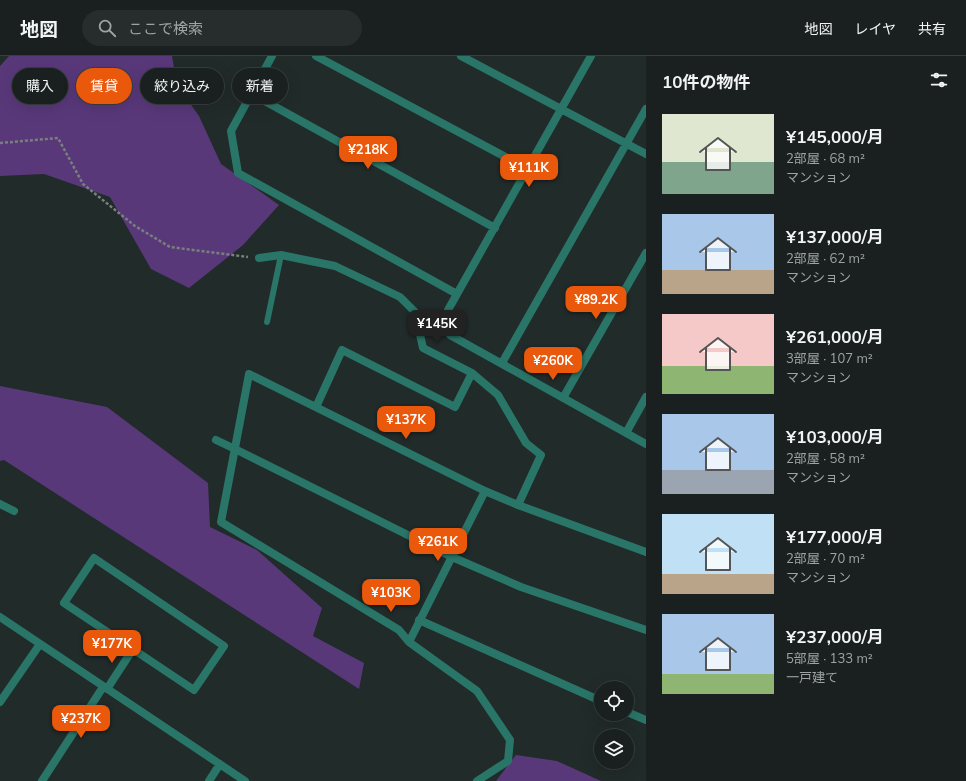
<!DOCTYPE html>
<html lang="ja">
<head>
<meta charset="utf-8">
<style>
  body { margin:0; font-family:Mulish,"Noto Sans JP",sans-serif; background:#262d2c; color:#f1f3f6; height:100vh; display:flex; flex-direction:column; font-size:15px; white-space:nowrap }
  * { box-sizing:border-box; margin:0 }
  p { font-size:13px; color:#9fa3a4 }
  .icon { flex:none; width:22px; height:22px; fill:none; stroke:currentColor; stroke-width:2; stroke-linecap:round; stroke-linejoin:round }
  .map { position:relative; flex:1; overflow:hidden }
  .side { display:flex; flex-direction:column; background:#19201f; width:320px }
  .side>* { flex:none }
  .top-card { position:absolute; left:12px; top:12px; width:380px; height:36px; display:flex; gap:8px }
  .fabs { position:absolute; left:594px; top:625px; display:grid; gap:8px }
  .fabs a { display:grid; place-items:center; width:40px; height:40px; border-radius:50%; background:#19201f; box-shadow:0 4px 16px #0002,0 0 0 1px #373e3d; font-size:20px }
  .price { position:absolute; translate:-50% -34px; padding:0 9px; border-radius:8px; background:#ea580c; color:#fff; font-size:13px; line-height:26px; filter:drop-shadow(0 1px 2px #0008) }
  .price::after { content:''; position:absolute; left:50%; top:24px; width:12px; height:9px; margin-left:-6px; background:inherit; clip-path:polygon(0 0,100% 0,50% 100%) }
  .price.selected { background:#222; color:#fff }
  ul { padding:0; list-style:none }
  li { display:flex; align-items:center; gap:12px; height:100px; padding:0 16px }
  li span { display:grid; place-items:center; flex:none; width:112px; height:80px; border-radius:0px; color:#555 }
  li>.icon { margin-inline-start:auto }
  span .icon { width:48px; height:48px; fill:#fffc; stroke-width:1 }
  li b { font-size:17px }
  h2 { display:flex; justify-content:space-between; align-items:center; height:48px; padding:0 16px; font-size:17px }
  .pill { padding:0 14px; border-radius:18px; background:#19201f; box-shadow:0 4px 16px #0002,0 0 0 1px #373e3d; font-size:14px; line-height:36px }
  .pill.selected { background:#ea580c; color:#fff }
  header { display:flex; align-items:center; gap:24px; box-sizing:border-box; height:56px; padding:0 20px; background:#19201f; border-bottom:1px solid #373e3d }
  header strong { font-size:19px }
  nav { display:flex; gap:22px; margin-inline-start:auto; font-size:14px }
  .search { width:280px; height:36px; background:#262d2c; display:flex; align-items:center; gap:10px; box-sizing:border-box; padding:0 14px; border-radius:22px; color:#9fa3a4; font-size:15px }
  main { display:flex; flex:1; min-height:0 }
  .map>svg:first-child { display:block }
  .green { fill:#59387a }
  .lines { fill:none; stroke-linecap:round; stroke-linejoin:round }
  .path { stroke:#78807e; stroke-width:2.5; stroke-dasharray:3 2; stroke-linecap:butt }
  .lane { stroke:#297568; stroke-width:6 }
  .street { stroke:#297568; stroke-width:8 }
</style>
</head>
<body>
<header>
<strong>地図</strong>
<div class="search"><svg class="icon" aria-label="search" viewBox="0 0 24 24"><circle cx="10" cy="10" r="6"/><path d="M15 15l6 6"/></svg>ここで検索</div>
<nav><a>地図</a><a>レイヤ</a><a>共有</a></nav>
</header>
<main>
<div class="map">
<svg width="646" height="725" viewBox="0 0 646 725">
  <rect width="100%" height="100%" fill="#212b29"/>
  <path class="green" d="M9 0H172L177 29 199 60 221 108 279 149 243 189 189 232 151 213 110 141 44 118 0 120V10Z
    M0 330 107 351 208 427 210 471 257 494 322 552 313 580 364 607 359 633 4 404 0 405Z
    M516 699 557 705 601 725H496Z"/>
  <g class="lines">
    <path class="path" d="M0 87 58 82 83 128 135 170 170 191 248 201"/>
    <path class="lane" d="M267 266 281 199"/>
    <path class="street" d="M272 0 231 75 238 117 457 238
      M316 0 528 113
      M461 0 646 98
      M591 0 448 254 450 279 646 388
      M252 38 495 172
      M259 202 281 199 335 210 400 241 415 256 423 292 472 317 498 339 526 387 541 399 518 449
      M502 307 646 53
      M563 342 646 197
      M316 351 342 294 455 351 472 317
      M626 377 646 341
      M216 384 235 393 452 501 521 531 646 574
      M0 448 14 455
      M94 502 224 590 194 634 64 547Z
      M0 561 245 725
      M419 564 601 645
      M409 586 485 435
      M107 633 133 593
      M0 646 40 588
      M627 656 646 664
      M42 725 103 631
      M209 725 220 708
      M477 725 508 705 510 684 477 635 409 586 399 574 221 466 249 318 485 435 518 449 646 496"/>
  </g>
</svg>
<div class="fabs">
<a><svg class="icon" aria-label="locate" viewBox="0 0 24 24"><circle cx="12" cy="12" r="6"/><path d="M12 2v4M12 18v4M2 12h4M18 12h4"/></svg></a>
<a><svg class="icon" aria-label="layers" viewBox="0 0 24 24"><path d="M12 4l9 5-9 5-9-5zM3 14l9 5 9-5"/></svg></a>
</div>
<b class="price" style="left:368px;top:114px">¥218K</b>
<b class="price" style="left:529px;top:132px">¥111K</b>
<b class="price" style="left:596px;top:264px">¥89.2K</b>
<b class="price selected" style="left:437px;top:288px">¥145K</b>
<b class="price" style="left:553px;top:325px">¥260K</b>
<b class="price" style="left:406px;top:384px">¥137K</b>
<b class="price" style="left:438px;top:506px">¥261K</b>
<b class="price" style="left:391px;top:557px">¥103K</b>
<b class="price" style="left:112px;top:608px">¥177K</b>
<b class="price" style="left:81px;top:683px">¥237K</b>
<div class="top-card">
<a class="pill">購入</a>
<a class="pill selected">賃貸</a>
<a class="pill">絞り込み</a>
<a class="pill">新着</a>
</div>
</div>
<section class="side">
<h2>10件の物件<svg class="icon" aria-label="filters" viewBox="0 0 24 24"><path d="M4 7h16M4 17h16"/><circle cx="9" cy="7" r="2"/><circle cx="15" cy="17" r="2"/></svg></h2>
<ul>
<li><span style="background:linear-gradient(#dfe7d0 60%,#7fa58c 0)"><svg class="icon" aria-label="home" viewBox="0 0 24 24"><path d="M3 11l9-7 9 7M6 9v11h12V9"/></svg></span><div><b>¥145,000/月</b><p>2部屋 · 68 m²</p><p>マンション</p></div></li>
<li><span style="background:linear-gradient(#a9c7e8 70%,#b9a48a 0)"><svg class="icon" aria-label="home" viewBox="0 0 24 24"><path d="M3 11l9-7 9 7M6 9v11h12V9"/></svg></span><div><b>¥137,000/月</b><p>2部屋 · 62 m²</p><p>マンション</p></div></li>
<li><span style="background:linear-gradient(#f6c9c9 65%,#8fb573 0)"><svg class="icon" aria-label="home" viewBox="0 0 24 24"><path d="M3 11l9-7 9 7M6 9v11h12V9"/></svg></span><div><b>¥261,000/月</b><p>3部屋 · 107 m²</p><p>マンション</p></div></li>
<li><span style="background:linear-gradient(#a9c7e8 70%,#9aa5b1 0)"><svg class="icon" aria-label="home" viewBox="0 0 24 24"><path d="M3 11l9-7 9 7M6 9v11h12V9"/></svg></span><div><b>¥103,000/月</b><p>2部屋 · 58 m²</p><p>マンション</p></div></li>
<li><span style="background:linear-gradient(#bfe0f5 75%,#b9a48a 0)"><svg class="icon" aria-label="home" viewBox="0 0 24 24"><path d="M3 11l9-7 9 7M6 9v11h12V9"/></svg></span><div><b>¥177,000/月</b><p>2部屋 · 70 m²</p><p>マンション</p></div></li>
<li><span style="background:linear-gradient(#a9c7e8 75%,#8fb573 0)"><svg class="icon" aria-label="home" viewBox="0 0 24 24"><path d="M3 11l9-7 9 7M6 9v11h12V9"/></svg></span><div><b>¥237,000/月</b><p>5部屋 · 133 m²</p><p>一戸建て</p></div></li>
</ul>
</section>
</main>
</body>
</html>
